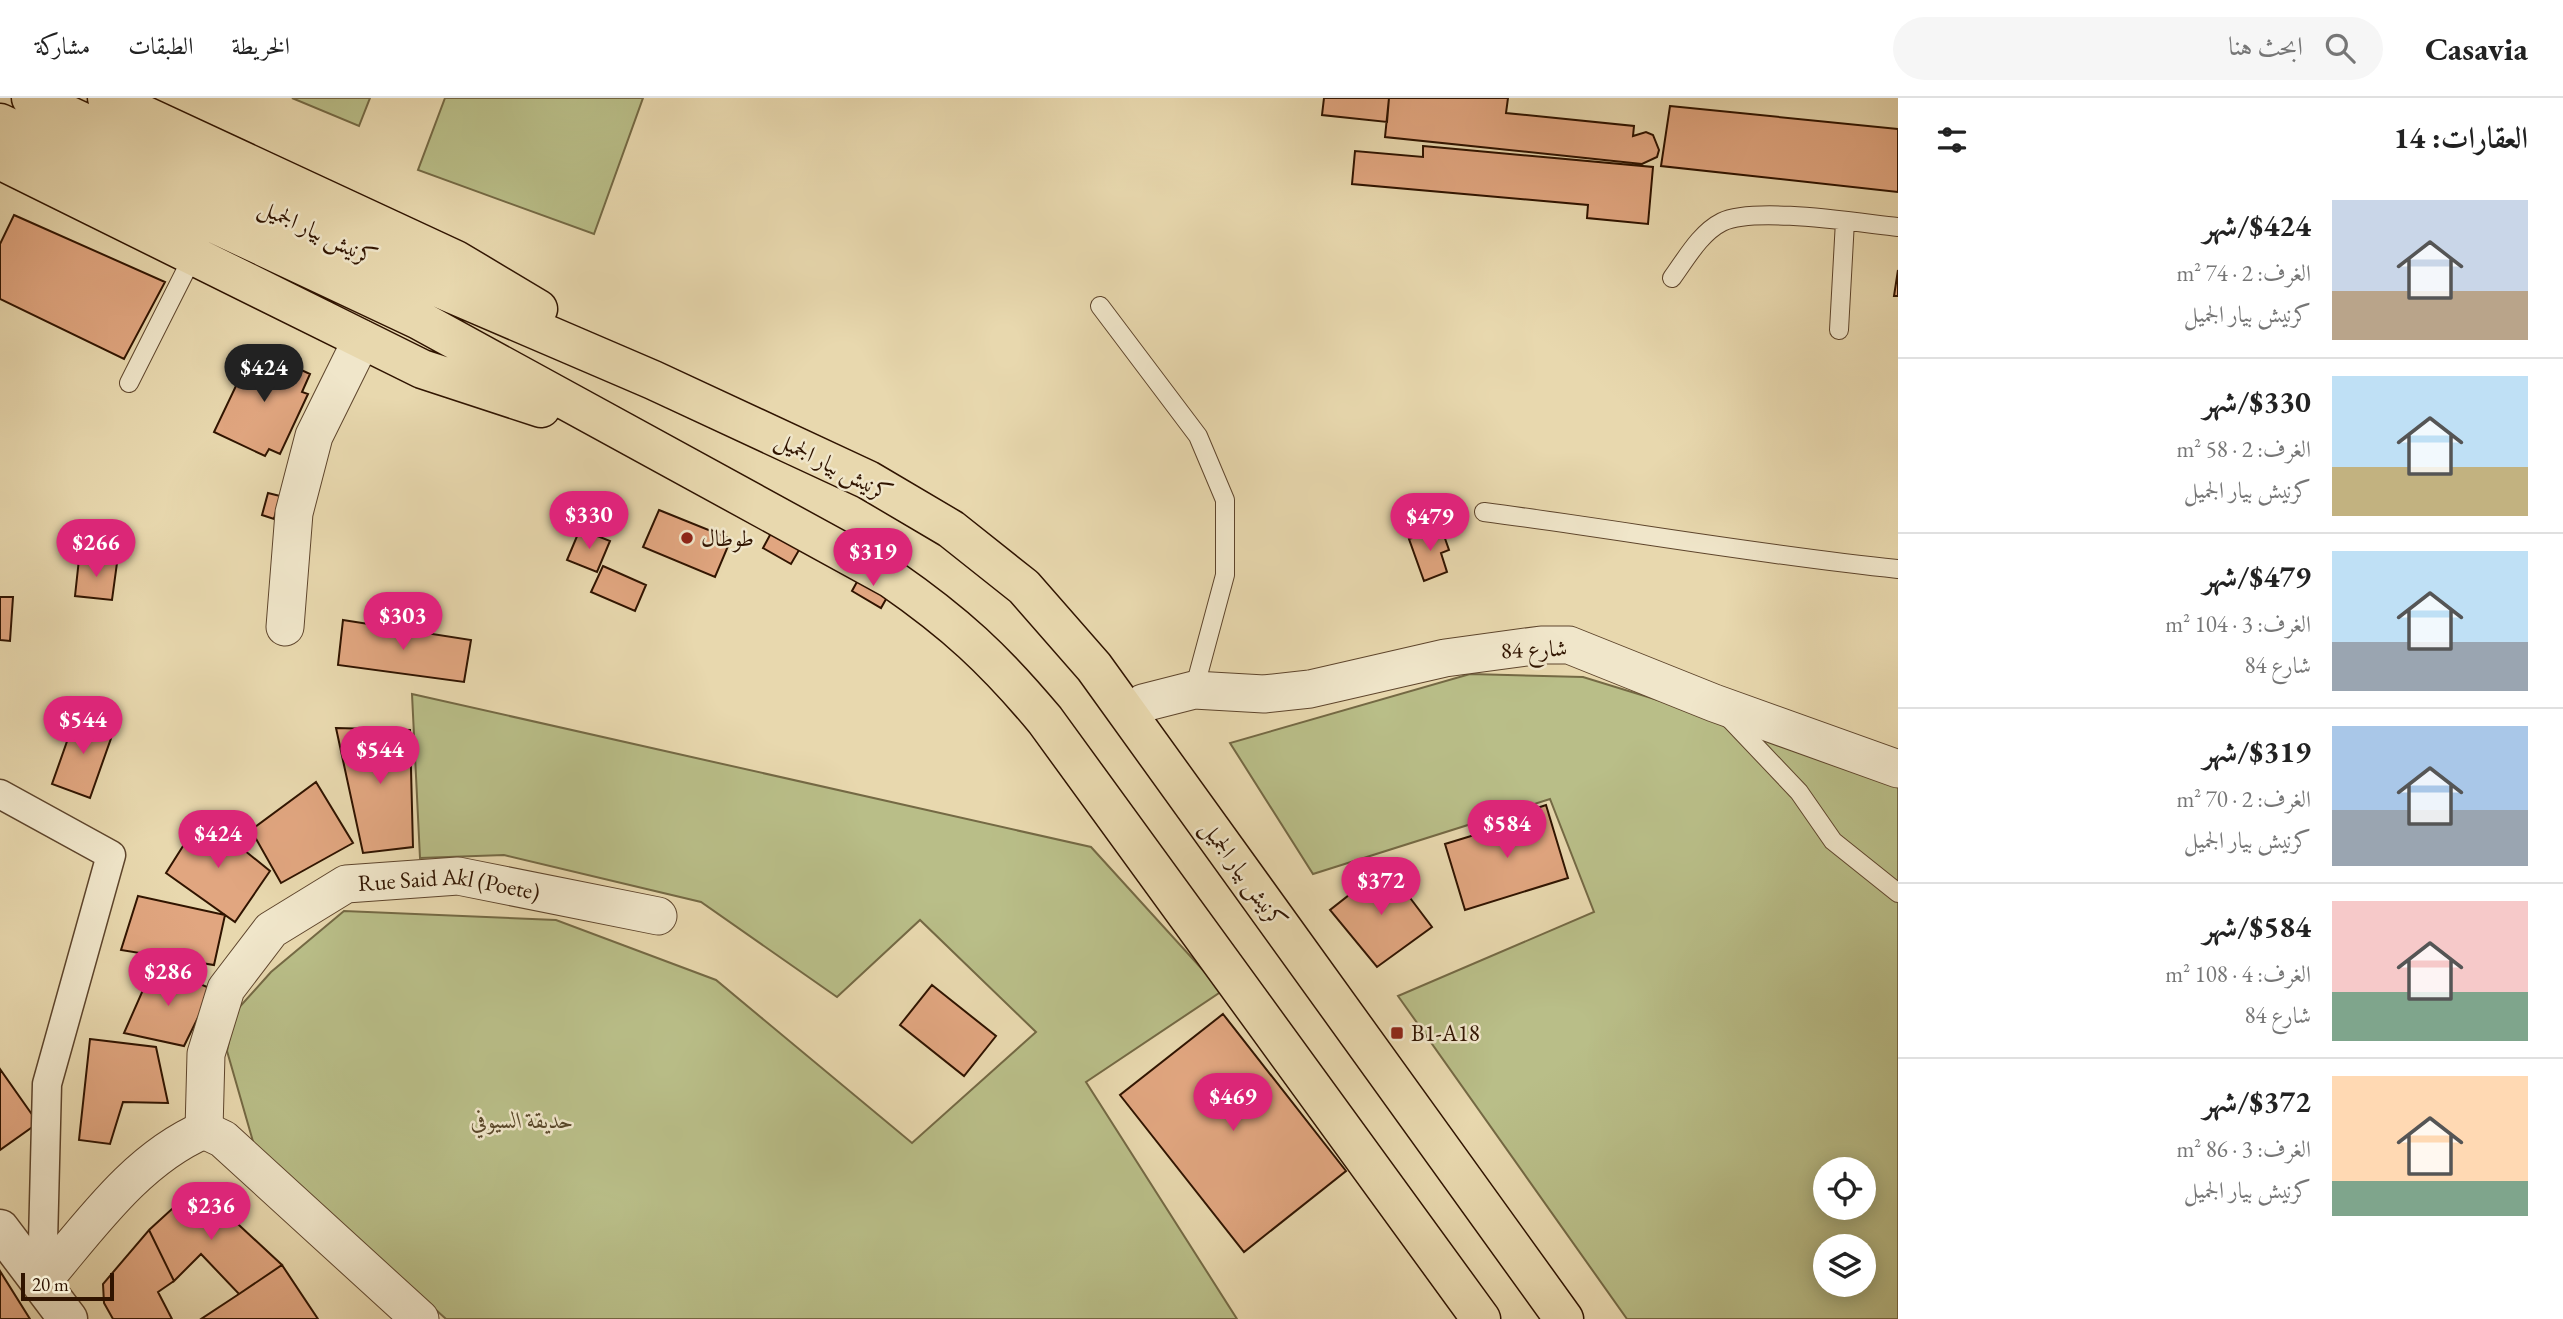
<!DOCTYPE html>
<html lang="ar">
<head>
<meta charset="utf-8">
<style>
  body { margin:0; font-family:"EB Garamond",Amiri,serif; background:#f6f6f6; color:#222; direction:rtl; height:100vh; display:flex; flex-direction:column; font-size:26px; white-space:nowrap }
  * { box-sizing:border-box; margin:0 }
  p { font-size:23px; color:#767676 }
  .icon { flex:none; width:38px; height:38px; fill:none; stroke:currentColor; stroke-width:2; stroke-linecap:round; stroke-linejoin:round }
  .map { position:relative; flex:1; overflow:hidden; direction:ltr }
  .sheet { display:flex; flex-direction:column; background:#fff; width:665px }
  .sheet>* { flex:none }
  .buttons { position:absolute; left:1813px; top:1059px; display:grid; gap:14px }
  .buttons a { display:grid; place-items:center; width:63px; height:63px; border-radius:50%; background:#fff; box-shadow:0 4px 18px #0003; font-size:35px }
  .scale { position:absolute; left:21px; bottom:18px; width:93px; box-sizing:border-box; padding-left:7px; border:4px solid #301400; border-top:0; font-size:19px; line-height:24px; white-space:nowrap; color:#301400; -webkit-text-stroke:5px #f0e6ca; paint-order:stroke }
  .price { position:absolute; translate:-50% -60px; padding:0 16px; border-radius:24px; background:#db2777; color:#fff; font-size:23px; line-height:46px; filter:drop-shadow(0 2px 4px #0008) }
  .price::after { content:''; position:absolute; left:50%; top:42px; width:21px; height:16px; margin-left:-10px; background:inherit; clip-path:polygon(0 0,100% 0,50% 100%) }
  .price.active { background:#222; color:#fff }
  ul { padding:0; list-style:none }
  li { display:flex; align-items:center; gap:21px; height:175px; padding:0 35px }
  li+li { border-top:2px solid #e0e0e0 }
  li span { display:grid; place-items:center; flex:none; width:196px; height:140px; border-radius:0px; color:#555 }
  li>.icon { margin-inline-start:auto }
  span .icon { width:84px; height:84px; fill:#fffc; stroke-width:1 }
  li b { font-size:30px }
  h2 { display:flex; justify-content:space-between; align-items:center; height:84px; padding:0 35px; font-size:30px }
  header { display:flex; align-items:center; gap:42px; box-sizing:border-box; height:98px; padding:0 35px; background:#fff; border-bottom:2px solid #e0e0e0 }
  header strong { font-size:33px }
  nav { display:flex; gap:38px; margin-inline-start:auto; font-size:24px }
  .search { width:490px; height:63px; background:#f6f6f6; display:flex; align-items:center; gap:18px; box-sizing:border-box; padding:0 24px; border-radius:38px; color:#767676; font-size:26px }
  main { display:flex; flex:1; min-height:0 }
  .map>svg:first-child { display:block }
  .green { fill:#b9be88; stroke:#746944; stroke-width:2; fill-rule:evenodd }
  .building { fill:#e1a680; stroke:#301400; stroke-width:2 }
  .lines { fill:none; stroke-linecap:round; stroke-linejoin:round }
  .service-casing { stroke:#5e452c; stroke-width:20 }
  .pedestrian-casing { stroke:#5e452c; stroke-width:31 }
  .minor-casing { stroke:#5e452c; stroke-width:39 }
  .tertiary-casing { stroke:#5e452c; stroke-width:41 }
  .trunk-casing { stroke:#301400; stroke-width:41 }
  .service { stroke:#f0e6ca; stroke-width:18 }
  .pedestrian { stroke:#f0e6ca; stroke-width:28 }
  .minor { stroke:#f0e6ca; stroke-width:37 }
  .tertiary { stroke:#f0e6ca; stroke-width:38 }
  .trunk { stroke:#e8d8ae; stroke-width:38 }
  .poi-dot { fill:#8f2418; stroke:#f0e6ca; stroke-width:2.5 }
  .labels { text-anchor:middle; stroke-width:5; stroke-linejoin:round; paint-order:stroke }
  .street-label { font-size:23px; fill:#301400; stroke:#f0e6ca }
  .poi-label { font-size:23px; fill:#301400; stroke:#f0e6ca; text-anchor:start }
  .park-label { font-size:23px; font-style:italic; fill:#594729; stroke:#f0e6ca }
</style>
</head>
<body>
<header>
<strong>Casavia</strong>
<div class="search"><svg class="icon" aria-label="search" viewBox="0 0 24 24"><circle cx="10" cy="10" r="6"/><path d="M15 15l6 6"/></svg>ابحث هنا</div>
<nav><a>الخريطة</a><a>الطبقات</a><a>مشاركة</a></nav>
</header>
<main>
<section class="sheet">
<h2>العقارات: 14<svg class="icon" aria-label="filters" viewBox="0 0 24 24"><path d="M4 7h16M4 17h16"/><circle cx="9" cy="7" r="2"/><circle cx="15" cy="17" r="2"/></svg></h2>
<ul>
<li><span style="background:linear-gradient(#c9d6e8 65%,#b9a48a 0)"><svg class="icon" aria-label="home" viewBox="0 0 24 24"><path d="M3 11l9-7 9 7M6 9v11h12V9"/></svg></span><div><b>$424/شهر</b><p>الغرف: 2 · 74 m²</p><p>كرنيش بيار الجميل</p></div></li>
<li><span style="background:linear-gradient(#bfe0f5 65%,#c2b280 0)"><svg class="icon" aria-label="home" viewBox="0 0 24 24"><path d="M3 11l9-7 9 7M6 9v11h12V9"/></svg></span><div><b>$330/شهر</b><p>الغرف: 2 · 58 m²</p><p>كرنيش بيار الجميل</p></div></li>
<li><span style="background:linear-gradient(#bfe0f5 65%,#9aa5b1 0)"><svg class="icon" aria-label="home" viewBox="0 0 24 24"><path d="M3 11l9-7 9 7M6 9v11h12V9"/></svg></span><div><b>$479/شهر</b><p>الغرف: 3 · 104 m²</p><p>شارع 84</p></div></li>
<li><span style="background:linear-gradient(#a9c7e8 60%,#9aa5b1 0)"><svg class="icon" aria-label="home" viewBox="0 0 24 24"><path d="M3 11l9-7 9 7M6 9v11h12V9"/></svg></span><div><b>$319/شهر</b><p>الغرف: 2 · 70 m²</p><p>كرنيش بيار الجميل</p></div></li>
<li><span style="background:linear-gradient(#f6c9c9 65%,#7fa58c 0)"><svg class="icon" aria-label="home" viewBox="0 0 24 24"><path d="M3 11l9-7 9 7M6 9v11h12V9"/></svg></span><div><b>$584/شهر</b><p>الغرف: 4 · 108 m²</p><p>شارع 84</p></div></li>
<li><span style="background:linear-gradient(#ffd9b3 75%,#7fa58c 0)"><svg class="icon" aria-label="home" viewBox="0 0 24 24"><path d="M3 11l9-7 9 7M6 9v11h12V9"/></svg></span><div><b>$372/شهر</b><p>الغرف: 3 · 86 m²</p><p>كرنيش بيار الجميل</p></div></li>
</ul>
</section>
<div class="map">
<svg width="1898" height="1221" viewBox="0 0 1898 1221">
  <rect width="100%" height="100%" fill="#e8d8ae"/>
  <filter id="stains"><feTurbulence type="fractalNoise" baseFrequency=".00286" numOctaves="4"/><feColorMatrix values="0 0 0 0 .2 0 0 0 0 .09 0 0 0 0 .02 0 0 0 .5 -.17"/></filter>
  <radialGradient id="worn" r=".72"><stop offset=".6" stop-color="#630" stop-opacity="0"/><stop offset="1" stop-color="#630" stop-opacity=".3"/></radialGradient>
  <path class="green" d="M292 0H370L359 28Z
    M445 0H643L594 136 418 72Z
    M1470 576 1583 579 1752 631 1898 686V1221H1627L1398 898 1594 814 1550 701 1313 776 1230 645ZM1825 1071H1864V1110H1825ZM1825 1148H1864V1186H1825Z
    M412 596 1091 749 1222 893 1086 984 1237 1221H446L254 1047 227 953 235 914 271 874 344 813 556 822 716 882 912 1045 1036 934 920 822 837 899 701 804 504 757 420 760Z"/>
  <path class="building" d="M1324 0H1389L1387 24 1322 17Z
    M1389 0H1508L1506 15 1634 28 1633 38 1646 34 1653 37 1659 52 1657 59 1642 66 1385 39Z
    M1670 8 1898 31V94L1661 68Z
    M1423 48 1653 69 1648 126 1587 120 1588 107 1352 86 1355 53 1423 59Z
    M14 117 165 184 124 261 0 201V146Z
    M1898 172V198H1894Z
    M254 250 310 276 302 294 308 296 280 356 269 351 265 358 214 334Z
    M268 395 280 398 274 421 262 417Z
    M659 412 731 441 715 479 643 449Z
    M777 424 806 440 791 466 763 450Z
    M1441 429 1449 452 1441 455 1447 474 1424 483 1409 441Z
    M580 431 610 443 597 474 567 462Z
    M79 461 117 465 112 502 75 498Z
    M603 468 646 487 635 513 591 494Z
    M864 471 894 487 881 510 852 493Z
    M0 499H13L10 543 0 542Z
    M343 522 471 542 464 584 338 567Z
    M77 615 115 629 90 700 52 686Z
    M336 630 410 632 413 749 363 755Z
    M316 684 353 745 281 785 251 732Z
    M1546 707 1568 780 1465 812 1445 746 1530 720 1528 713Z
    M202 718 270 773 235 824 166 775Z
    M1386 768 1432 829 1377 869 1330 812Z
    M138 798 225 817 214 867 121 852Z
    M154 867 212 891 184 948 124 935Z
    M932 887 996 938 964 978 900 927Z
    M1223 916 1346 1073 1244 1154 1120 997Z
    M90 941 156 949 168 1005 123 1004 110 1046 79 1042Z
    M0 971 38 1025 0 1052Z
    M197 1088 282 1167 239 1196 201 1156 174 1183 149 1132Z
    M149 1132 174 1183 158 1194 172 1221H113L104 1205 103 1186Z
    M282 1167 318 1221H201L239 1196Z
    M0 1173 30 1221H0Z"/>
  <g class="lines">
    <defs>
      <path id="service" d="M1672 180C1686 161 1700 135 1722 124 1755 108 1859 125 1898 129
        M1100 208 1198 338 1225 402V477L1194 592
        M1839 232 1845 123
        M129 285 193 158
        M1484 414C1622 432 1760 457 1898 471
        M1726 617 1799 694 1833 743 1898 795"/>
      <path id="pedestrian" d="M0 696 111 757 47 986 42 1184"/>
      <g id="minor">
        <path d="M285 529 294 415 314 338 362 241"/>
        <path d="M1129 617 1143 605 1194 592 1264 596 1310 591 1445 560 1541 547H1569L1714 605 1898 671"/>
        <path id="s1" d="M204 1032 206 956 226 891 271 832 346 786 458 778 658 818"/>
        <path d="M204 1032 223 1041 420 1221"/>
        <path d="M42 1184C89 1129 136 1061 204 1032"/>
      </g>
      <path id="tertiary" d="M0 1131 68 1221"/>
      <path id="trunk" d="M31 0 448 194 653 282 868 382 951 431 1024 489 1094 569 1564 1221
        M107 0 456 162 538 211
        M0 25 419 222 890 480C955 525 994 561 1045 622L1481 1221
        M0 62 422 271 541 310"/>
    </defs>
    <use href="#service" class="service-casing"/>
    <use href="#pedestrian" class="pedestrian-casing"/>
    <use href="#minor" class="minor-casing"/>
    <use href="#tertiary" class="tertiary-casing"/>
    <use href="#trunk" class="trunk-casing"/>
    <use href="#service" class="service"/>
    <use href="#pedestrian" class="pedestrian"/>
    <use href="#minor" class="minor"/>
    <use href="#tertiary" class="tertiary"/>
    <use href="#trunk" class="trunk"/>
  </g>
  <g class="poi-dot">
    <circle cx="687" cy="440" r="7"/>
    <rect x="1390" y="928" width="14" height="14" rx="3.5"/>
  </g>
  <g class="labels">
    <g class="street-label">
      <text transform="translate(318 134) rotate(25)" y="8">كرنيش بيار الجميل</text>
      <text transform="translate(834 368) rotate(27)" y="8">كرنيش بيار الجميل</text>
      <text transform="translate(1534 551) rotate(-2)" y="8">شارع 84</text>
      <text transform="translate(1244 776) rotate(54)" y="8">كرنيش بيار الجميل</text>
      <text dy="8" stroke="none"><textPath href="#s1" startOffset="410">Rue Said Akl (Poete)</textPath></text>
    </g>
    <g class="poi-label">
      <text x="701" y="448">طوطال</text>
      <text x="1411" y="943">B1-A18</text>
    </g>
    <g class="park-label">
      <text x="522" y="1030">حديقة السيوفي</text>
    </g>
  </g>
  <rect width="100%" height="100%" filter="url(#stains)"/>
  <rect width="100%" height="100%" fill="url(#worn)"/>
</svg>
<div class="buttons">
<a><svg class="icon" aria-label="locate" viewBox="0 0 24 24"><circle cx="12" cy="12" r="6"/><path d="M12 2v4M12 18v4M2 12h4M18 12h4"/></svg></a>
<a><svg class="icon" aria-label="layers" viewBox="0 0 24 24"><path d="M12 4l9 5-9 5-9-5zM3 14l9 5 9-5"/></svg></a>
</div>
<div class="scale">20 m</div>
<b class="price active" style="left:264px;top:306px">$424</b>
<b class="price" style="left:589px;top:453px">$330</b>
<b class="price" style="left:1430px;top:455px">$479</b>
<b class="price" style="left:96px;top:481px">$266</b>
<b class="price" style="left:873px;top:490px">$319</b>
<b class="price" style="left:403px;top:554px">$303</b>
<b class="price" style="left:83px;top:658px">$544</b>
<b class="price" style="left:380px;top:688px">$544</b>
<b class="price" style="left:1507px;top:762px">$584</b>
<b class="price" style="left:218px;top:772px">$424</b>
<b class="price" style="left:1381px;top:819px">$372</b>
<b class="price" style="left:168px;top:910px">$286</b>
<b class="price" style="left:1233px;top:1035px">$469</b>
<b class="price" style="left:211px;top:1144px">$236</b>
</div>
</main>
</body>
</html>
